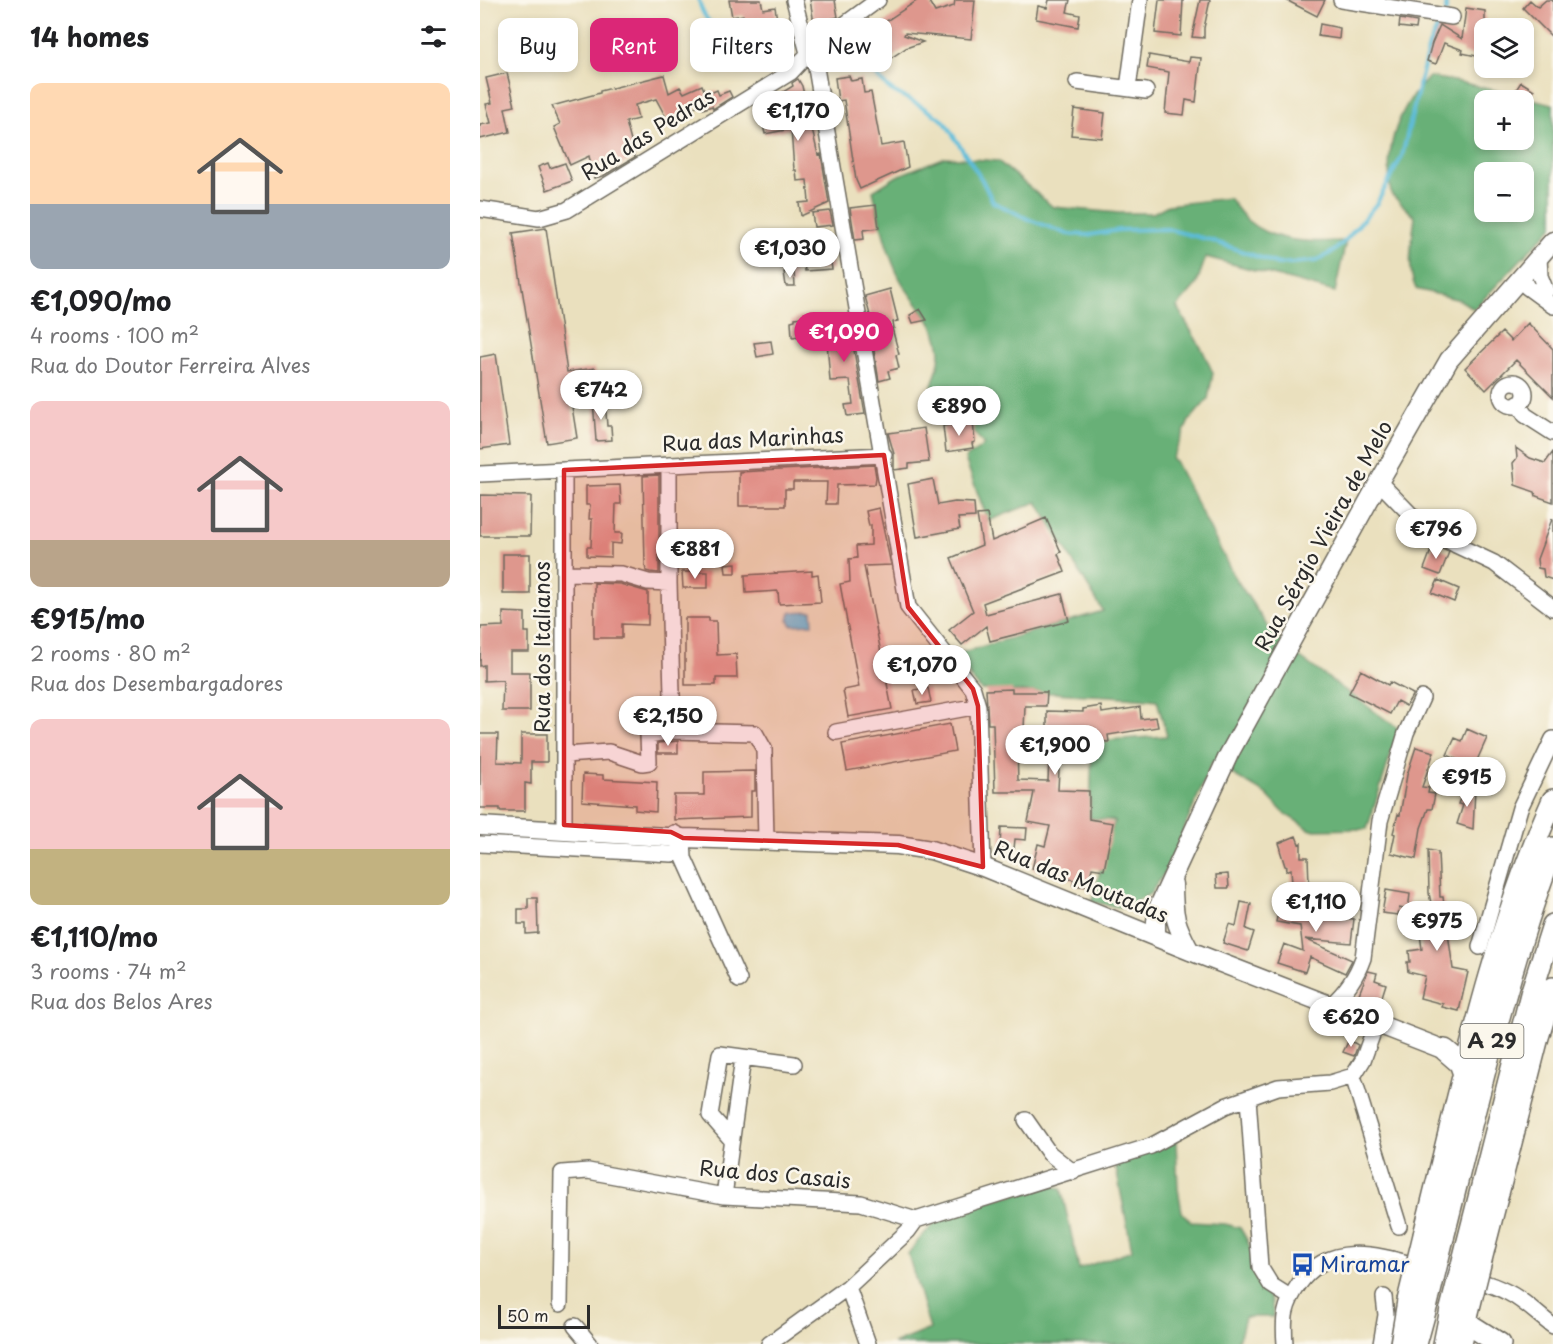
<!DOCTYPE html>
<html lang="en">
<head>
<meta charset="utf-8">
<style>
  body { margin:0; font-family:"Playpen Sans",sans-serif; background:#f2f2f2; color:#202124; height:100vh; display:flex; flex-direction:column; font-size:22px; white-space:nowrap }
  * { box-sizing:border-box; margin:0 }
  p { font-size:20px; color:#757577 }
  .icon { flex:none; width:33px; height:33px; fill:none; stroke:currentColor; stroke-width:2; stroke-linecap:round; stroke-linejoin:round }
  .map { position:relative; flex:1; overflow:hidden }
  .drawer { display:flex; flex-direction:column; background:#fff; width:480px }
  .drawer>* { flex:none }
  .banner { position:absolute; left:18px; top:18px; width:570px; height:54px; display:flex; gap:12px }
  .tools { position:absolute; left:994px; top:18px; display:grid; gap:12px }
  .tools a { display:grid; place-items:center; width:60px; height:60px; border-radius:12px; background:#fff; box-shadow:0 3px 9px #0003; font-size:30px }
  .scale { position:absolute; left:18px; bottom:15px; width:92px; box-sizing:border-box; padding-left:6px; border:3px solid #2b2b2b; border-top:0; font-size:16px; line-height:21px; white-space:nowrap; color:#2b2b2b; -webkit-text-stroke:4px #fbf7ec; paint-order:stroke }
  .price { position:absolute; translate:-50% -51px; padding:0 14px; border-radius:21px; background:#fff; color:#222; font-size:20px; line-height:39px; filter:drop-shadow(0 2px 3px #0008) }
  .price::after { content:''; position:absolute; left:50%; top:36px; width:18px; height:14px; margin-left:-9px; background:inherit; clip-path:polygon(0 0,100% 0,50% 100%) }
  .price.active { background:#db2777; color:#fff }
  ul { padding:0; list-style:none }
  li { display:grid; align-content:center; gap:12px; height:318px; padding:0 30px }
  li span { display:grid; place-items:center; height:186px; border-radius:12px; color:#555 }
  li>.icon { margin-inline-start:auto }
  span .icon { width:108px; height:108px; fill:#fffc; stroke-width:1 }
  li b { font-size:26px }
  h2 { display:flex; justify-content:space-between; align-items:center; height:72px; padding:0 30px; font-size:26px }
  .tag { padding:0 21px; border-radius:12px; background:#fff; box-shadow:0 3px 9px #0003; font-size:21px; line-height:54px }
  .tag.active { background:#db2777; color:#fff }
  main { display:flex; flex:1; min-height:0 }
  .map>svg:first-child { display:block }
  .forest { fill:#68b077; stroke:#4a6e51; stroke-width:1.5; fill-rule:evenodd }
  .water { fill:#5bbcd9; stroke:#437482; stroke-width:1.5 }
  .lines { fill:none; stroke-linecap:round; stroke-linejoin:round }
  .stream { stroke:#5bbcd9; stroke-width:4 }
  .building { fill:#de978d; fill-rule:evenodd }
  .minor-casing { stroke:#6e6a5e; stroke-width:18 }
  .major-casing { stroke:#6e6a5e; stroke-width:21 }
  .highway-casing { stroke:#6e6a5e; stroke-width:24 }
  .minor { stroke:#fff; stroke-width:15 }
  .major { stroke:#fff; stroke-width:18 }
  .highway { stroke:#fff; stroke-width:21 }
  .highway-bridge-casing { stroke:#6e6a5e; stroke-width:24; stroke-linecap:butt }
  .highway-bridge { stroke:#fff; stroke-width:21 }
  .marked { fill:#d62828; fill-opacity:0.2; stroke:#d62828; stroke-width:4.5; stroke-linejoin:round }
  .labels { text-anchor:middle; stroke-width:5; stroke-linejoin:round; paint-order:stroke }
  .shield { fill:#fbf7ec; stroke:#696865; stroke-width:1.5 }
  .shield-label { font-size:20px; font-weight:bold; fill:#2b2b2b }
  .street-label { font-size:21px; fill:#2b2b2b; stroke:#fbf7ec }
  .transit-label { font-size:21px; fill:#164399; stroke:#fbf7ec; text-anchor:start }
</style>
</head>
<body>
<main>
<section class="drawer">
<h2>14 homes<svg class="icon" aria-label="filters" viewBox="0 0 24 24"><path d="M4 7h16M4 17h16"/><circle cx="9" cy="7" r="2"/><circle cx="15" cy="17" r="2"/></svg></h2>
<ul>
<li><span style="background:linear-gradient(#ffd9b3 65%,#9aa5b1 0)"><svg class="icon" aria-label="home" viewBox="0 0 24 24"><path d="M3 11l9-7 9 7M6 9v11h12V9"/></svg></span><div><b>€1,090/mo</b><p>4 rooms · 100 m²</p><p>Rua do Doutor Ferreira Alves</p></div></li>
<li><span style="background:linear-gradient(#f6c9c9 75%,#b9a48a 0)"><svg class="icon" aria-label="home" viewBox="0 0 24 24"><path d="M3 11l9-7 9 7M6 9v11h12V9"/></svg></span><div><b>€915/mo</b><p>2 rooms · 80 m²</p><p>Rua dos Desembargadores</p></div></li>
<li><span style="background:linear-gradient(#f6c9c9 70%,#c2b280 0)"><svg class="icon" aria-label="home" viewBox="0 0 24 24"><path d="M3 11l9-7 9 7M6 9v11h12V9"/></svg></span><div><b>€1,110/mo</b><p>3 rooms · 74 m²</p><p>Rua dos Belos Ares</p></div></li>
</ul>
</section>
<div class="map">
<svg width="1073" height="1344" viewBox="0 0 1073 1344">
  <rect width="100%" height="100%" fill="#fbf7ec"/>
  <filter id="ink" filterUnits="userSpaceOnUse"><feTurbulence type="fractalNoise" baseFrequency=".0167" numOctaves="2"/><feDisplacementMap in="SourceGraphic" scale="12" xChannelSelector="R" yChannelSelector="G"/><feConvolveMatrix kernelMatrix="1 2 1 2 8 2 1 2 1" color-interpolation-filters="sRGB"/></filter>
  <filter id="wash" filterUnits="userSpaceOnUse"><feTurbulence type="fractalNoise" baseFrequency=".008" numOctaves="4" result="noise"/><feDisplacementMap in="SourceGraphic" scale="24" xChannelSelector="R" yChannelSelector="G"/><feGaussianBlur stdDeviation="1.35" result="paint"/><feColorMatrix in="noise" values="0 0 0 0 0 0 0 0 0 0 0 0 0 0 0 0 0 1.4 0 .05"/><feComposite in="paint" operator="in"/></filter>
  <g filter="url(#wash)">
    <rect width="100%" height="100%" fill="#eae0be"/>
    <path class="forest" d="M949 77 980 82 1073 104V226L994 309 980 300 936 289C926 267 932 241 935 217L911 194C906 163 911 131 928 103 933 94 942 85 949 77ZM1005 100H1044V140H1005ZM1005 172H1044V212H1005Z
      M465 157 518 161 573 207 639 213H673L688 205 749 198C755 205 761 214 767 220 794 244 833 242 866 241L855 292 726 257 716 285 697 307 723 351 733 373 728 399 709 421 692 459 695 461 754 576 792 633 819 657 919 729 887 829 831 830 805 814 786 794 732 762 688 868 670 894 643 908 612 902 628 839 635 821 610 818 612 741 687 736 677 700C654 697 631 696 608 695 572 693 537 691 501 690L473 655 623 611 557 502 508 521 485 459 504 445C489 424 483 422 457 422 436 397 465 373 459 345 454 318 432 302 420 279 406 252 400 220 393 191L417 176Z
      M696 1141 698 1189 702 1212 711 1222 745 1224 760 1228C763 1233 767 1239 769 1245 773 1254 773 1264 776 1273 783 1291 793 1295 793 1317H765L761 1333 756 1344H413L450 1329 428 1254C436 1243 445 1231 456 1223 484 1202 537 1195 571 1186L581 1188 599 1269 652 1250 635 1163Z"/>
    <path class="water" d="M332 611 333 624 311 625 310 621H308L310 612Z"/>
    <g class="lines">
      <path class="stream" d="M219 0C223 22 236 27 251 38 256 42 259 49 264 52 278 62 301 54 314 47
        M966 11V0
        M348 47 385 65 411 90 441 106 464 121 502 180 513 202 548 219 587 234 609 235 639 230 687 229 730 240 798 264 836 261 854 251 866 240 897 203 922 156 949 45 959 24 963 21"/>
    </g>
    <g id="blocks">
      <path class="building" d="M249 0H281L283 9 295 7 300 39 268 44 263 15 252 17Z
        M330 0H355L358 17 334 23Z
        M438 0H448L455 12 474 6 475 0H495L491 39 425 33 424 35 443 42 426 48 411 58 398 39 394 38 390 32Z
        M569 0H590L587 12 600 15 598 27 556 19 558 6 567 8Z
        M679 0H703L701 36 675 33Z
        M720 0H730L724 28V38L712 37Z
        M806 0H845L837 16Z
        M1050 0 1058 7 1066 0H1073V38L1043 8Z
        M986 8 1005 11V56L1001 57 982 53 983 50 964 43 956 64 947 61 952 43 960 25 982 39Z
        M920 19 937 22 936 29 919 27Z
        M840 24 860 28 859 39 838 36Z
        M669 55 709 62 710 57 721 58 716 102 706 100 704 115 685 113 689 72 667 68Z
        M27 73 35 106 25 108 30 132 0 139V125L11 123 6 104 12 103 6 78Z
        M184 75 189 93 200 87 204 93 222 85 226 95 237 90 239 95 249 91 252 97 233 109 232 106 223 109 221 104 188 121 176 99 155 105 158 119 146 122 155 157 123 176 114 178 109 156 90 165 74 127 80 124 72 106 120 93V91Z
        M369 76 371 81 382 79 384 93 391 92 401 146 424 142 428 167 380 189 376 180 364 100 358 101 355 78Z
        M318 79 322 86 338 155 341 154 349 203 321 216 319 203 329 202 327 180 317 181 316 170H314L311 129 285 134 279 107 313 86 312 83Z
        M1041 82 1054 90 1047 102 1034 93Z
        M594 109 625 113 622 138 591 135Z
        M68 163 70 168 85 163 92 181 67 190 58 167Z
        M396 205 399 228 383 230 384 239 375 240 370 208Z
        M350 211 353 225 334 227 332 213Z
        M66 228 87 372 115 368 118 390 90 394 97 438 67 443 33 233Z
        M349 250 352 269 325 271 323 253Z
        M314 271 315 286H306L304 272Z
        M410 289 418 321 413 322 414 328H412L419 354 416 355 419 368 408 371 410 378 399 381 389 320 391 319 385 296Z
        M440 309 447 320 433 323 430 315Z
        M331 316 333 335 312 337 311 321 315 320V318Z
        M369 322 385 414 367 416 365 405 373 404 370 380 350 381 347 341H344L342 325Z
        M1048 323 1073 349V397L1036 360 1006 390 985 368 1022 332 1031 341Z
        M291 341 293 354 277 357 274 343Z
        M16 354 29 445 0 449V357Z
        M125 399 127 426H131L132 440 116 441 113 400Z
        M493 422 495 442 492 443 493 448 466 452 463 426Z
        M444 428 449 462 429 464V468L414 470V454L408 433Z
        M1036 448 1050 458 1065 463 1073 452V502L1056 496 1055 492 1035 485 1033 463 1037 458Z
        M394 465 396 477 395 484 357 485 356 504H346L347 482H313V489H305V506H259V472Z
        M179 475V573L170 572 166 571 165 565 163 476Z
        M453 479 458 505 475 502 494 503 495 517 478 518 480 529 437 537 428 484Z
        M140 485 141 504H136L135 533H142L141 544 131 543V557L107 556V547H111L112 519H109L110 505H106V486Z
        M0 495 51 496 50 536H0Z
        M399 508 411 565 384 566 412 709 368 717 363 690 379 687 360 584 370 582 369 559 377 558 376 546 391 545V525L389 526 386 511Z
        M507 514 512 541 566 518 581 552 578 554 585 572 503 603 506 614 582 594 589 621 510 641 506 626 482 645 469 630 493 611 471 558 502 545 497 515Z
        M1072 519 1073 520V580L1064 577 1063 569 1058 568 1057 559Z
        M953 545 969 552 960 575 944 569Z
        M23 554H50V594H23Z
        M256 563V573H246L245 564Z
        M332 571V575L338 574 341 602 299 604 298 591 266 593 265 575Z
        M202 572H228V588H203Z
        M958 580 979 589 974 602 952 593Z
        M114 583 140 584 168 592V625L142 624V638H114Z
        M23 612 45 613V632H49V652H30V672H50V711H22L23 680 4 681V665L0 666 1 627 23 626Z
        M205 618H229V621H236L237 655 256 654 257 678H236V685H205Z
        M881 670 908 685 910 682 933 694 926 706 917 701 910 714 869 693Z
        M448 688 451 702 437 704 434 690Z
        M532 689V692H567L566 706H545L544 730 567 731V711L603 712V709L621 706 622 713 660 707 661 719 676 717 678 727 628 735 629 742 604 741V752L580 749 578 790 609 791V819L633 823 624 870 612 868 608 887 593 885 594 880 552 869 558 844 565 846 570 826 548 822 554 792H515L513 724H508L506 690ZM537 749H562V753L566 754V757L569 758 568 781 538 780Z
        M470 724 475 751 367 771 362 744Z
        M987 729 1007 738 994 767 967 755 975 738 982 741Z
        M0 734H18L17 762 41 763V734H67V762H51V784L45 783V811H20V808H0Z
        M198 741V753H178V743Z
        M936 747 954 752 942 787 949 788 948 793 955 794 952 809H948L941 828 936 859 911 853 915 834 913 833 918 814 920 815 927 775Z
        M275 771V791H271V817L194 820V795H224V772Z
        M103 774 123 775V779L177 782 176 812 155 810V805L102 801Z
        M984 788 995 790 993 829 977 824 983 805 978 804Z
        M521 827 547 828 546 840 535 839 534 849H520Z
        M816 836 819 844 821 843V857H828L829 884H812L811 869 806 871 807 867 805 866 800 850 801 849 799 843Z
        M948 850 958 852 960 897H963L973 969 988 972 979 1011 962 1007 963 1004 940 998 945 976 928 972 927 962H930L929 951 942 949 939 927 955 924 949 893Z
        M748 874 749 888H737L736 875Z
        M844 887 853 917 874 919 871 943 825 939 872 960 865 973 830 957 825 972 797 963 804 944 823 951 820 926 796 922 799 907 815 910 829 906 825 893Z
        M906 890 930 894 928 910 919 908 918 915 902 913Z
        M48 898H57L58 933 46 934V924H38V909H48Z
        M761 902 771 904 766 929 774 932 768 951 743 943 749 924 756 926Z
        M888 971 897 973 895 980 906 984 899 1006 877 999Z
        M869 1040 878 1045 874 1056 863 1052Z"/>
    </g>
  </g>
  <g filter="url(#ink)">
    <use href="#blocks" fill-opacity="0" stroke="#6e6a5e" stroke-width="1.5"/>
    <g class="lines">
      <defs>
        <path id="minor" d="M314 0 328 53 335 62 428 607 493 689 498 706 503 867
          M861 0 972 17
          M597 82 666 91
          M648 88 660 0
          M0 209 59 218 87 210 311 72C337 43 368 22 398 0
          M1059 258 1060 276 1066 291
          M1042 277 1047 287 1073 306
          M1021 394a12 12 0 1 1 24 0a12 12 0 1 1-24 0Z
          M1038 404 1045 415 1073 433
          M189 465V583L193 731
          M84 470V825
          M0 474 404 455
          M899 482 940 524 976 545 1014 563 1073 608
          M84 573 141 574 168 582 189 583
          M356 732 498 706
          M84 755 129 752 162 763 169 762 168 735 193 731 275 733 284 749 286 840
          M194 833 203 838 204 858 259 980
          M0 844 192 854 203 850
          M1000 947 1040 808 1073 739
          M850 1006C866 992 876 978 883 958L900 821 926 733 942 698
          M873 1076 919 1226
          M768 1098 780 1267 791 1285 810 1297
          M546 1120 569 1153 593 1172
          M251 1139 230 1115 240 1054 314 1064
          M244 1196 263 1058
          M368 1287 388 1344
          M80 1304 82 1173 108 1171 244 1196 381 1203 436 1220 671 1146 745 1106 798 1087 850 1083 873 1076 883 1060 896 1024
          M95 1326 110 1344
          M289 1344 368 1287 428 1231 436 1220
          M805 1344C803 1318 804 1306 819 1284 853 1237 903 1257 950 1269 977 1275 1004 1280 1029 1293 1045 1301 1059 1316 1073 1326
          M901 1344 906 1315 904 1297"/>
        <path id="major" d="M0 826 203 838 418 845 451 850 503 867 710 951 965 1050
          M693 884C693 915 695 924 710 951
          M676 936V921L679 906 749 754 899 482 969 360 1073 241"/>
        <path id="highway" d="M965 1050 980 1063 984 1074
          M944 1235C981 1088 1011 939 1073 800
          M963 1238C996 1107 1025 975 1073 848
          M987 1245 1051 994 1073 925
          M1004 1248 1058 1037 1073 988
          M987 1319 990 1325 1020 1344
          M921 1344 928 1301
          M936 1344 947 1304
          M964 1344 971 1309
          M981 1344 988 1312"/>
      </defs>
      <use href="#minor" class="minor-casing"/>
      <use href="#major" class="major-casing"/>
      <use href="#highway" class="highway-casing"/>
      <use href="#minor" class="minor"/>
      <use href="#major" class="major"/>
      <use href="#highway" class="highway"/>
      <defs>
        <path id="highway-bridge" d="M928 1301 944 1235
          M947 1304 963 1238
          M971 1309 987 1245
          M988 1312 1004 1248"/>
      </defs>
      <use href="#highway-bridge" class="highway-bridge-casing"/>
      <use href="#highway-bridge" class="highway-bridge"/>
    </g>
  </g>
  <path class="marked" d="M404 455 428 607 493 689 498 706 503 867 418 845 203 838 191 832 84 825V470Z"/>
  <defs>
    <symbol id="bus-bare" viewBox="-9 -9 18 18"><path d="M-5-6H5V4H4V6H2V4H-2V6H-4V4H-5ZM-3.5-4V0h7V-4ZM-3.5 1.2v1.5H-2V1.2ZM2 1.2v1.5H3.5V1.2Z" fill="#1a4fb4" stroke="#fbf7ec" stroke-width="2.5" paint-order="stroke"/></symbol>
  </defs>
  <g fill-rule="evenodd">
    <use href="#bus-bare" x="806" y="1248" width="33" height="33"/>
  </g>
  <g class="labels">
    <rect class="shield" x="980.5" y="1024" width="63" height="34" rx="4.5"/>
    <g class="shield-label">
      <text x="1012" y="1048">A 29</text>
    </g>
    <g class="street-label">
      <text transform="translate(168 135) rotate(-32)" y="7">Rua das Pedras</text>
      <text transform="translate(273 440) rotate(-3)" y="7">Rua das Marinhas</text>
      <text transform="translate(844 536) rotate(-61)" y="7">Rua Sérgio Vieira de Melo</text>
      <text transform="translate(63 647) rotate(-90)" y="7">Rua dos Italianos</text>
      <text transform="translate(601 882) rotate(22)" y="7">Rua das Moutadas</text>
      <text transform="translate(295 1175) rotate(5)" y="7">Rua dos Casais</text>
    </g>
    <g class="transit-label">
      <text x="840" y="1272">Miramar</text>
    </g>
  </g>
</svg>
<div class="tools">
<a><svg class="icon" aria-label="layers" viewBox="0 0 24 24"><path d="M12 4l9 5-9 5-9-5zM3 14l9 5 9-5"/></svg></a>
<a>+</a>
<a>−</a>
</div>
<div class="scale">50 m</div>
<b class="price" style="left:318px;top:142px">€1,170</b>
<b class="price" style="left:310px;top:279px">€1,030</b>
<b class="price active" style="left:364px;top:363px">€1,090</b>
<b class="price" style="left:121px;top:421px">€742</b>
<b class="price" style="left:479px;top:437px">€890</b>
<b class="price" style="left:956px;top:560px">€796</b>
<b class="price" style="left:215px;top:580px">€881</b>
<b class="price" style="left:442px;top:696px">€1,070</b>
<b class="price" style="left:188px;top:747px">€2,150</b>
<b class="price" style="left:575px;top:776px">€1,900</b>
<b class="price" style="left:987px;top:808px">€915</b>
<b class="price" style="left:836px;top:933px">€1,110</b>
<b class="price" style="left:957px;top:952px">€975</b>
<b class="price" style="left:871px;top:1048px">€620</b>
<div class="banner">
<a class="tag">Buy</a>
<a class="tag active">Rent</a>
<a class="tag">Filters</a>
<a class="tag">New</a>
</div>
</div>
</main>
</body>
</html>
